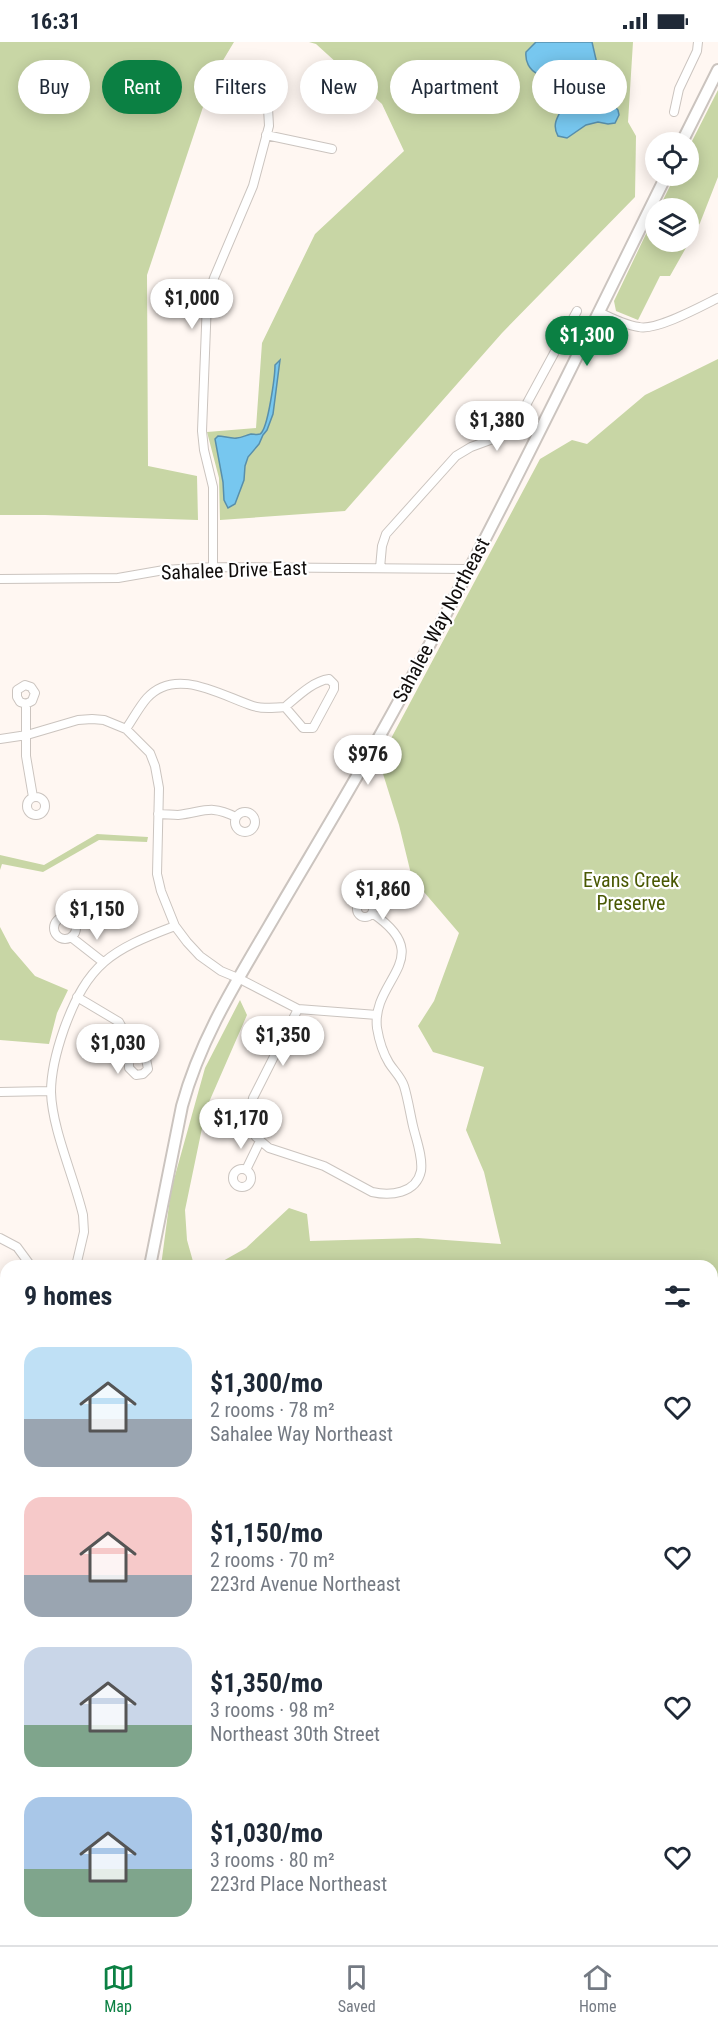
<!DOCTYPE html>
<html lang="en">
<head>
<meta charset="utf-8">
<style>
  body { margin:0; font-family:"Roboto Condensed",sans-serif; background:#f6f6f7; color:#1f2937; height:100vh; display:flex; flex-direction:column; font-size:22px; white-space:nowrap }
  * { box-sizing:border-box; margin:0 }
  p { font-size:20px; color:#747a83 }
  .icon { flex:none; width:33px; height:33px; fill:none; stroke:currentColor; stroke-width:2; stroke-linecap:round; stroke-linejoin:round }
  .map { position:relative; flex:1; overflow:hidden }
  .drawer { position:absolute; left:0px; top:1218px; width:718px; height:686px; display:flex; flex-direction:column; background:#fff; border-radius:18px 18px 0 0; box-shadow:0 3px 15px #0003 }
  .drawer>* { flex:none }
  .hud { position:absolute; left:18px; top:18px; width:682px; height:54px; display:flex; gap:12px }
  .fabs { position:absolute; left:645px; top:90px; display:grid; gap:12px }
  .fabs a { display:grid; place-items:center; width:54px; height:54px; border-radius:50%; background:#fff; box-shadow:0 3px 15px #0003; font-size:30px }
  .price { position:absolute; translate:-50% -51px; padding:0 14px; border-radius:21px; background:#fff; color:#222; font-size:20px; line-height:39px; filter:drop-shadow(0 2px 3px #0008) }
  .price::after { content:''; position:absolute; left:50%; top:36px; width:18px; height:14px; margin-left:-9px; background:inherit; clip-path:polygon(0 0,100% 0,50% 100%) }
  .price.active { background:#0b8043; color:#fff }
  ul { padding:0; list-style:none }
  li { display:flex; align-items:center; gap:18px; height:150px; padding:0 24px }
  li span { display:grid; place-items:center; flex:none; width:168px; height:120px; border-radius:18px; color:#555 }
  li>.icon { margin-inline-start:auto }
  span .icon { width:72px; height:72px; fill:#fffc; stroke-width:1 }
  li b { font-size:26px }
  h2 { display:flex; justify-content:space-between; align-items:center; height:72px; padding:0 24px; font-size:26px }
  .pill { padding:0 21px; border-radius:27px; background:#fff; box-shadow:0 3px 15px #0003; font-size:21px; line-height:54px }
  .pill.active { background:#0b8043; color:#fff }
  .status { display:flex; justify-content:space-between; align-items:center; height:42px; padding:0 30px; background:#fff; direction:ltr }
  .status svg { height:16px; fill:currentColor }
  .dock { display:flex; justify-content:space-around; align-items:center; height:84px; border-top:2px solid #e0e1e3; background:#fff; font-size:16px; color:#747a83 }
  .dock a { display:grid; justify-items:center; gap:3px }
  .dock .active { color:#0b8043 }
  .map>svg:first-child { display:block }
  .green { fill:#c8d6a5 }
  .water { fill:#77c7ef; stroke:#588fab; stroke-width:1.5 }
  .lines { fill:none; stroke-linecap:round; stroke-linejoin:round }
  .minor-casing { stroke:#cbc4bf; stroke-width:10 }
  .secondary-casing { stroke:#cbc4bf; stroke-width:14 }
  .minor { stroke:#fff; stroke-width:8 }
  .secondary { stroke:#fff; stroke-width:10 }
  .labels { text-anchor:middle; stroke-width:4.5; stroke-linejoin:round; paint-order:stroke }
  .street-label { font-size:20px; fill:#100d0c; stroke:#fff }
  .park-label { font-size:20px; fill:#495803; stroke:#fff }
</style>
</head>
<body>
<div class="status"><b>16:31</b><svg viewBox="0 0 49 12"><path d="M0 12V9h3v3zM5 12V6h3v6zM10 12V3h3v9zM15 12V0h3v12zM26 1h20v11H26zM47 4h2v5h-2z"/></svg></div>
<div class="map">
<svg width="718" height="1903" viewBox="0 0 718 1903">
  <rect width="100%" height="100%" fill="#fff7f2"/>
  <path class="green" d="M0 0H234L213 35 147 233 148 424 197 434 198 478 45 473H0Z
    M309 0H633L628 80 636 94 635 155 502 291 345 469 220 478 219 436 207 390 256 386 262 301 315 192 404 109 382 62 316 2Z
    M718 48V135L700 181 670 234H660L638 278 616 269 614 259 655 173 656 200H688V166H659L675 134H688L689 105Z
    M718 317V1903H156L169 1898H712V1224H161L171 1148 205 1026 240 958 247 973 206 1067 185 1168 187 1198 194 1223 214 1224 246 1206 289 1166 307 1172 310 1199 418 1196 501 1202 484 1130 466 1088 484 1025 433 1010 418 984 434 959 459 891 412 836 399 783 379 719 540 417 572 398 587 402 645 353Z
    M97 792 148 795 147 800 99 798 43 830 2 822 0 828V813L44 823Z
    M0 885 11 906 35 934 68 948 57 971 49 1002 0 998Z"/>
  <path class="water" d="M536 0H592L603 48 607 56 618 68 619 73 615 81 608 82 598 80 586 83 567 96 558 94C548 77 568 66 568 49L560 43 561 30 555 25 538 32C529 28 525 19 526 10Z
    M280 318 273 372 267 388 263 393 259 402 248 415 245 424 244 438 235 462 228 466 224 458 223 440 215 397 218 394C224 394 231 397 237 396 242 396 246 393 251 392 254 392 257 393 260 392 268 388 275 333 275 323Z"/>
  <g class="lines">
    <defs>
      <path id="minor" d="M674 70 679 47 697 9 698 0
        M266 93 332 107
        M599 270C611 276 625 283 639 285 656 289 700 265 718 256
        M213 525V445L204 408 202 389 207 259 214 236 253 144 269 84 268 66 265 57
        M380 526 382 504 386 492 456 414 471 405 501 394 517 377 526 363 577 269
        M0 537 118 536 164 528 213 525 468 527
        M26 662 32 659 35 651 31 645 25 643 17 648V655L20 660 26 662V714L33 755
        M126 687C133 677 139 665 147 656 176 624 222 654 253 664 263 667 274 666 285 665L303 686H313L334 647V642L329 637C313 639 297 655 285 665
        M0 697 27 693 78 678 92 677 104 678 126 687 150 711 155 724 159 746 157 832 161 849 175 884 187 900 200 914 221 929 238 936 298 967 377 973
        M27 764a9 9 0 1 1 18 0a9 9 0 1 1-18 0Z
        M235 780a10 10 0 1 1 20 0a10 10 0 1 1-20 0Z
        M158 772C165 772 172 773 178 773 204 770 210 762 236 775
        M357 867a8 8 0 1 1 16 0a8 8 0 1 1-16 0Z
        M54 886a11 11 0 1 1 22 0a11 11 0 1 1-22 0Z
        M71 895 103 920
        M77 955 119 980 126 993 134 1014 129 1019V1026L136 1033 143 1032 148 1027 146 1017 141 1013 134 1014
        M298 967 253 1056 249 1078 251 1086 256 1095 269 1106 324 1124 372 1150C390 1154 416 1152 421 1129 423 1115 416 1097 413 1084 410 1071 408 1057 404 1044 401 1035 394 1029 389 1021 383 1011 379 998 377 986 371 937 439 916 372 871
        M0 1050 51 1049
        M233 1136a9 9 0 1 1 18 0a9 9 0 1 1-18 0Z
        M246 1128 260 1099
        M0 1196 17 1205 31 1224
        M76 1224 84 1190 83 1173C74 1135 52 1087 51 1050 51 1029 57 1007 64 987 88 921 111 908 175 884
        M0 1299 6 1295
        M0 1542 6 1538
        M0 1580 6 1588
        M0 1773 6 1788
        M40 1898 41 1903"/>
      <path id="secondary" d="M682 100 718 28
        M150 1224 182 1064C200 998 235 942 269 884 305 822 343 760 378 697 481 513 573 322 666 134
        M0 1454 6 1449"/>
    </defs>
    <use href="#minor" class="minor-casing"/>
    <use href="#secondary" class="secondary-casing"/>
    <use href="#minor" class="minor"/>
    <use href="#secondary" class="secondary"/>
  </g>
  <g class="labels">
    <g class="street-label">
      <text transform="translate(234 528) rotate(-2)" y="7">Sahalee Drive East</text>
      <text transform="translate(441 578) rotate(-62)" y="7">Sahalee Way Northeast</text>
    </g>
    <g class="park-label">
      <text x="631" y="845">Evans Creek<tspan x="631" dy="23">Preserve</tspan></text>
    </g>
  </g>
</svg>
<div class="fabs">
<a><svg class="icon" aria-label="locate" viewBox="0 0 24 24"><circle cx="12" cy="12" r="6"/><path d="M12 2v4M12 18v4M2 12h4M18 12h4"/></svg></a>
<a><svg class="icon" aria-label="layers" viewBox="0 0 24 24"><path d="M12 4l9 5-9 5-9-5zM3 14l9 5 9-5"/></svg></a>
</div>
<b class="price" style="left:192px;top:288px">$1,000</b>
<b class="price active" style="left:587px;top:325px">$1,300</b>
<b class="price" style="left:497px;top:410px">$1,380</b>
<b class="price" style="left:368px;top:744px">$976</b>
<b class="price" style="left:383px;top:879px">$1,860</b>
<b class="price" style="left:97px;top:899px">$1,150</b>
<b class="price" style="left:283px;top:1025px">$1,350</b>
<b class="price" style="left:118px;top:1033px">$1,030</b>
<b class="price" style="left:241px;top:1108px">$1,170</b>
<div class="hud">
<a class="pill">Buy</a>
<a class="pill active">Rent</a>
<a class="pill">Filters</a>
<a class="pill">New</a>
<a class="pill">Apartment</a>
<a class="pill">House</a>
</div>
<section class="drawer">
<h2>9 homes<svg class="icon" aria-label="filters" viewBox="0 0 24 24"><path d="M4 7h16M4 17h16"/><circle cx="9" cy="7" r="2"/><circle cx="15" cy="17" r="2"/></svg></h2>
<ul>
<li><span style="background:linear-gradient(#bfe0f5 60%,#9aa5b1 0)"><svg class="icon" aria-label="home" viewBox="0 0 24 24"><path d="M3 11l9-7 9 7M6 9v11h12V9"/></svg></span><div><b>$1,300/mo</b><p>2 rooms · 78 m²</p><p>Sahalee Way Northeast</p></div><svg class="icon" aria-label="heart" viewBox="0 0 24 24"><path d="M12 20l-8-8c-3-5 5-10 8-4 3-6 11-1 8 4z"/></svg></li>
<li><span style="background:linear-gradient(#f6c9c9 65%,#9aa5b1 0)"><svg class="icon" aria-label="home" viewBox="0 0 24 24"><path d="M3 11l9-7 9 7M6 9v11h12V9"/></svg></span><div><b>$1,150/mo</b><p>2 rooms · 70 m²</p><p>223rd Avenue Northeast</p></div><svg class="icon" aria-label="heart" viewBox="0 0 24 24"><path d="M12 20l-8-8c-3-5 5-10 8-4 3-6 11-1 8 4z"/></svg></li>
<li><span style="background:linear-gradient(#c9d6e8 65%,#7fa58c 0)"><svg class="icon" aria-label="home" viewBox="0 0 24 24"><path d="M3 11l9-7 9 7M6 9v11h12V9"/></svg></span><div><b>$1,350/mo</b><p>3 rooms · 98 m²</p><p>Northeast 30th Street</p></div><svg class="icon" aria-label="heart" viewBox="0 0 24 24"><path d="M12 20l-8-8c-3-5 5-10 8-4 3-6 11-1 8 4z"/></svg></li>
<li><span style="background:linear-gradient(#a9c7e8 60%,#7fa58c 0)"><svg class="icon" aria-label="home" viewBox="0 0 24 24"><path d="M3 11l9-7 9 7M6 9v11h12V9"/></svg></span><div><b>$1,030/mo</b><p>3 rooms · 80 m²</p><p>223rd Place Northeast</p></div><svg class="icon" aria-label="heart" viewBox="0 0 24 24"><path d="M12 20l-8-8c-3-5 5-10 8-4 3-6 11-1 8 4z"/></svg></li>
</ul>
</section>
</div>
<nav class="dock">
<a class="active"><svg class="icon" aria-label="map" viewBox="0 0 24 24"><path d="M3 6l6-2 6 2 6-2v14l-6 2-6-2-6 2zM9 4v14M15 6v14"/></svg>Map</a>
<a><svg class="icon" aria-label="saved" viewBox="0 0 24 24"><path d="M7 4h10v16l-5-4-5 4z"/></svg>Saved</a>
<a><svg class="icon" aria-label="home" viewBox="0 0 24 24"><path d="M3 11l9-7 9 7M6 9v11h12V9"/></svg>Home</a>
</nav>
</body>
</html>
